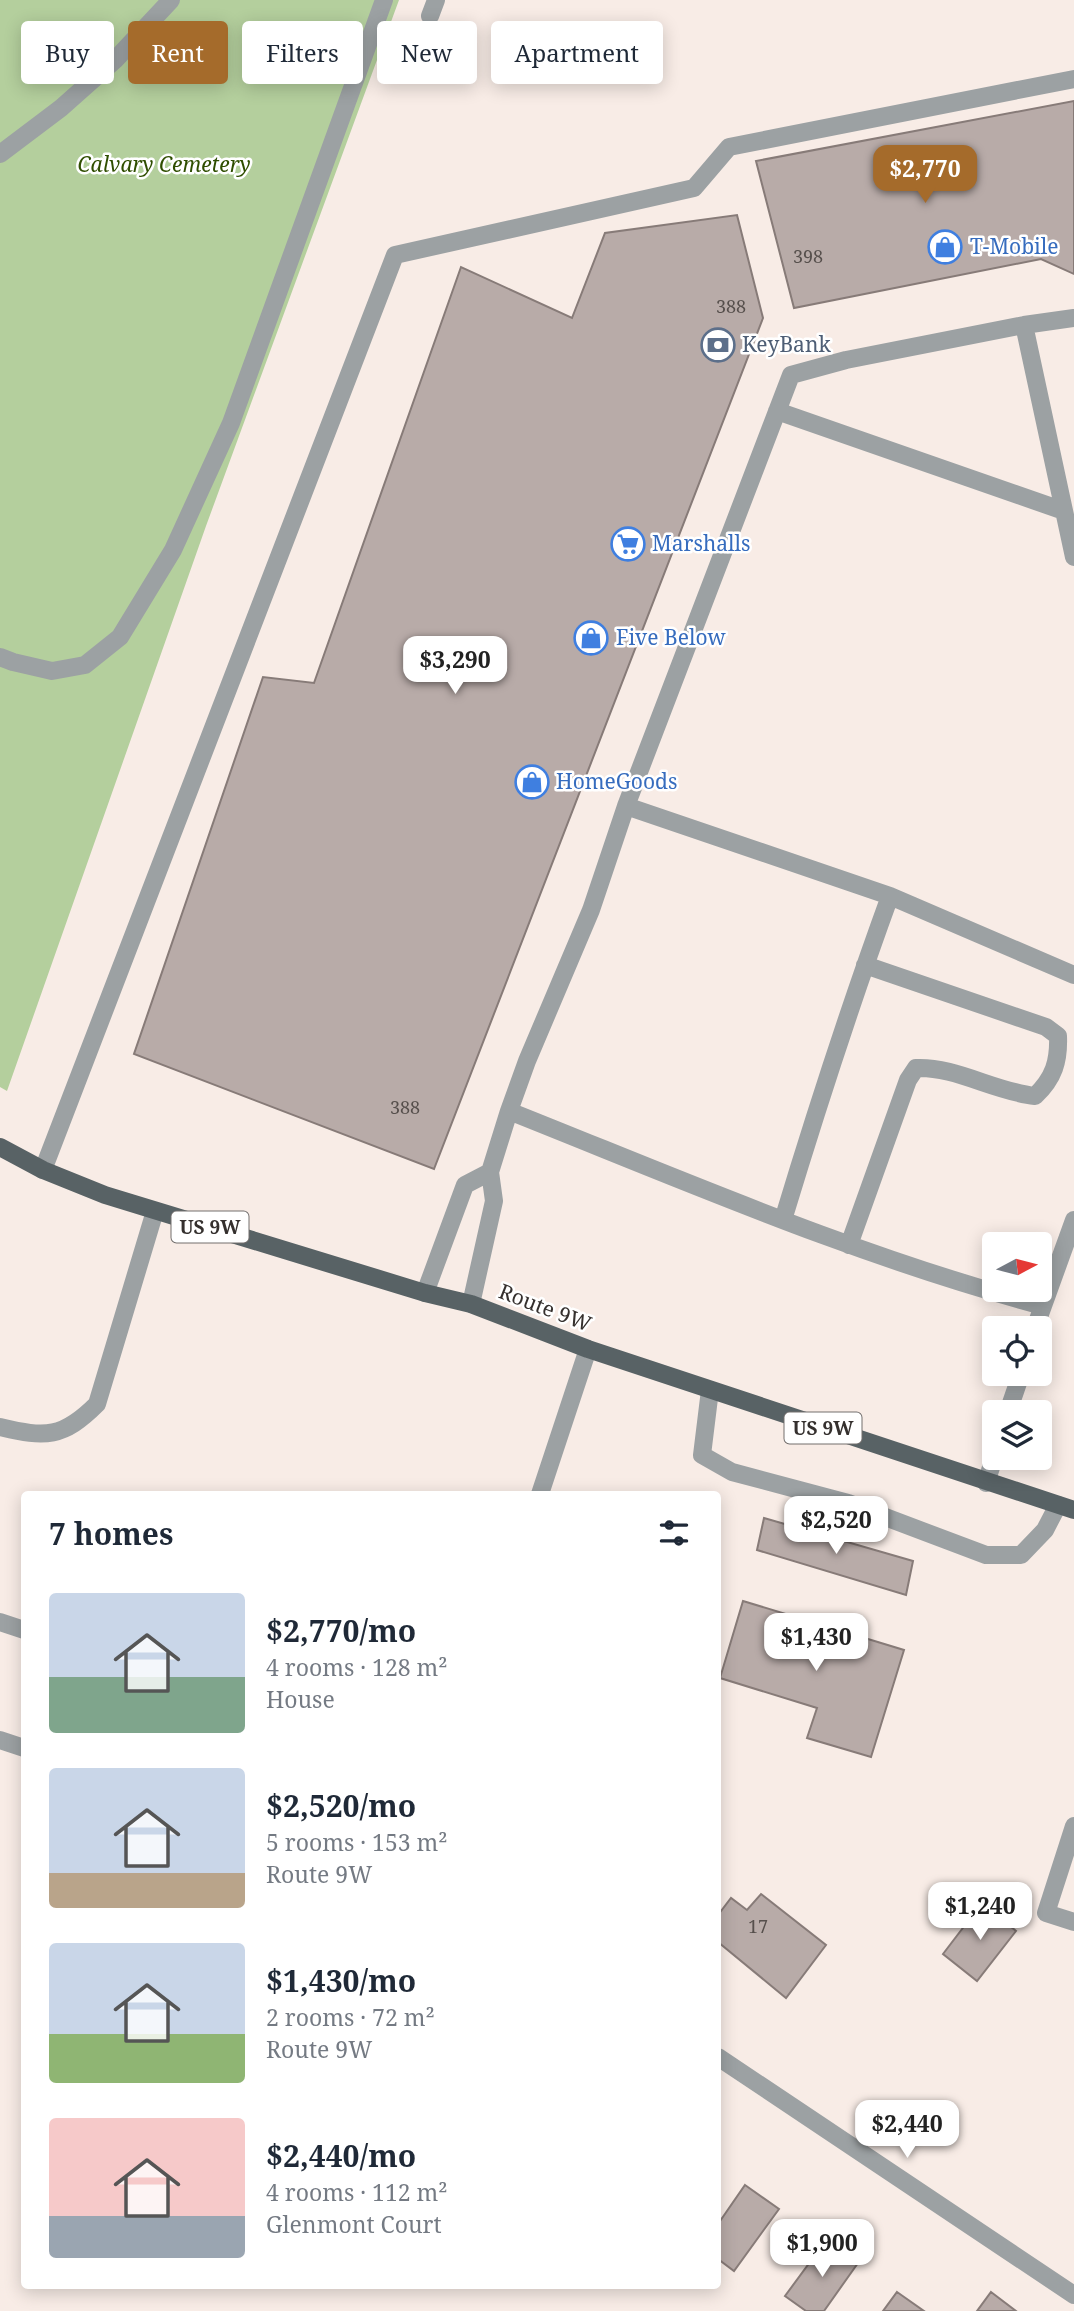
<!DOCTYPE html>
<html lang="en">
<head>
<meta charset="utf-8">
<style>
  body { margin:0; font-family:"Noto Serif",serif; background:#f2f2f3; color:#1f2937; height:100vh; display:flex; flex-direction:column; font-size:26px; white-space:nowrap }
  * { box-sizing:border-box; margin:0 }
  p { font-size:23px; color:#747a83 }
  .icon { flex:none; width:38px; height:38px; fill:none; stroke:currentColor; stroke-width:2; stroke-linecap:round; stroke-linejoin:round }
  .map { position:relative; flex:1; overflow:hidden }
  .sheet { position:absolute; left:21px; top:1491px; width:700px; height:798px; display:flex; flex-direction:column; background:#fff; border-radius:7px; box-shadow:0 4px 18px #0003 }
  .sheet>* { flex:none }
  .top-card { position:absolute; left:21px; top:21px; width:700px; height:63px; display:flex; gap:14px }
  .needle { width:46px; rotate:83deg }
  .buttons { position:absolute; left:982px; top:1232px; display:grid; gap:14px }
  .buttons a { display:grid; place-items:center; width:70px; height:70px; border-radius:7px; background:#fff; box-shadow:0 4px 18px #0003; font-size:35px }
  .price { position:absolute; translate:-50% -60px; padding:0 16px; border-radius:14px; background:#fff; color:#222; font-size:23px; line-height:46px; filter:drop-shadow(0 2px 4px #0008) }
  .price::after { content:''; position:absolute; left:50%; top:42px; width:21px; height:16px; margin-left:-10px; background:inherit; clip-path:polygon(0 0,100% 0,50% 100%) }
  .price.selected { background:#a56b2b; color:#fff }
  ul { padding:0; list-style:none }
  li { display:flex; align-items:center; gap:21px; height:175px; padding:0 28px }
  li span { display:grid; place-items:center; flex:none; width:196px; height:140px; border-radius:7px; color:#555 }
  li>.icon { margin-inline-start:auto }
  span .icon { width:84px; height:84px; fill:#fffc; stroke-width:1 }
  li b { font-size:30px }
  h2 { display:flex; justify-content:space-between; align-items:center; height:84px; padding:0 28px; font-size:30px }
  .tag { padding:0 24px; border-radius:7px; background:#fff; box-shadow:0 4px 18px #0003; font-size:24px; line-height:63px }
  .tag.selected { background:#a56b2b; color:#fff }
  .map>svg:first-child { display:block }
  .green { fill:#b4cf9d }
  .building { fill:#b8aba8; stroke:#877b78; stroke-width:2 }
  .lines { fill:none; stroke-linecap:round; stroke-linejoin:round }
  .minor { stroke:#9ca1a3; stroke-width:18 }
  .major { stroke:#586265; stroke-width:18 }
  .labels { text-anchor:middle; stroke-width:5; stroke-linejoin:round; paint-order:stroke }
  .number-label { font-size:18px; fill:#564f4c }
  .shield { fill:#fff; stroke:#726e6d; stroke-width:2 }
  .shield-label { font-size:19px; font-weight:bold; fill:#35302e }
  .park-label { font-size:21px; font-style:italic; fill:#2f4e00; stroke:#fff }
  .shop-label { font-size:21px; fill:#366cbe; stroke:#fff; text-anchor:start }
  .service-label { font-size:21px; fill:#4e5e75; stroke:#fff; text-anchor:start }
  .street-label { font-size:21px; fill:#35302e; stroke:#fff }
</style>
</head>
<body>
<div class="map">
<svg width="1074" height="2311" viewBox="0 0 1074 2311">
  <rect width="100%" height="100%" fill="#f8ece6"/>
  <path class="green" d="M0 0H399L206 526 7 1091 0 1087Z"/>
  <path class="building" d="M1074 101V274L1041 259 794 308 756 161Z
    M737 215 763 318 434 1169 134 1054 263 677 314 683 461 267 572 318 605 233Z
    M764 1518 913 1561 906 1595 757 1550Z
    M743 1601 904 1650 871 1757 807 1738 817 1708 720 1678Z
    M761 1894 826 1945 786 1998 718 1942V1915L731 1898 747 1910Z
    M982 1903 1016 1931 977 1981 943 1954Z
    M745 2185 779 2209 734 2271 718 2259V2224Z
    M827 2239 858 2263 824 2311H806L785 2296Z
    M897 2292 924 2311H883Z
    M991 2292 1016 2311H977Z"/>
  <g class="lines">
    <path class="minor" d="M430 16 436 0
      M0 154 61 108 115 60 171 0
      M1024 325 1074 557
      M777 411 1064 511
      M0 657 13 662 52 671 85 665 120 637 173 550 231 423 384 0
      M626 806 890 896 1074 975
      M509 1111C685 1181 859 1257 1043 1306
      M43 1170 395 255 694 188 729 147 1074 79
      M783 1220C816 1111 851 1003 890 896
      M849 1245 908 1080 916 1068C954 1066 996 1092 1035 1096 1054 1078 1059 1061 1058 1036L1046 1027 865 965
      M425 1293 465 1185 490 1172
      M471 1304 494 1201 490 1172 509 1111 527 1061 591 910 626 806 791 375 846 360 1024 325 1074 318
      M1035 1328 1074 1220
      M710 1390 702 1455 732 1472 848 1503 986 1555H1021L1045 1530 1058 1505
      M1008 1412 1021 1374
      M0 1427C46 1438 63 1438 97 1404L155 1211
      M986 1483 994 1458
      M540 1494 588 1349
      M0 1622 24 1630
      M0 1740 24 1748
      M1074 1826 1046 1913 1074 1922
      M718 2057 1074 2295"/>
    <path class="major" d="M0 1147 43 1170 105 1195 425 1293 471 1304 588 1349 1074 1510"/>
  </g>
  <defs>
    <symbol id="shop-ring" viewBox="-11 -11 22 22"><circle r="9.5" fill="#fff" stroke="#3f7fe0" stroke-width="1.5"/><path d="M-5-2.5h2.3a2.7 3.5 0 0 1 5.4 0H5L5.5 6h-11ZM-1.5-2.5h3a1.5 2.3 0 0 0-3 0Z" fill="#3f7fe0"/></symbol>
    <symbol id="bank-ring" viewBox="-11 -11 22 22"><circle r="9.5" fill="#fff" stroke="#5c6f8a" stroke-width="1.5"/><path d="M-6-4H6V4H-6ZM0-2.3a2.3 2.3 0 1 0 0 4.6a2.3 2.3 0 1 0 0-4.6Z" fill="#5c6f8a"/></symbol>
    <symbol id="supermarket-ring" viewBox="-11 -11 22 22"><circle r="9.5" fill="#fff" stroke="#3f7fe0" stroke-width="1.5"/><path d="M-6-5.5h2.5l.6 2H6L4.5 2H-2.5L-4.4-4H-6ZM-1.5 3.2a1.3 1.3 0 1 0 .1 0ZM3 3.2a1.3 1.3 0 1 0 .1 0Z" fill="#3f7fe0"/></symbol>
  </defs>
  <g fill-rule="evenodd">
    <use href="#shop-ring" x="926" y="228" width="38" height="38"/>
    <use href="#bank-ring" x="699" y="326" width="38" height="38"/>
    <use href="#supermarket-ring" x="609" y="525" width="38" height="38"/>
    <use href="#shop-ring" x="572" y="619" width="38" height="38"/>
    <use href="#shop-ring" x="513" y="763" width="38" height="38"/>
  </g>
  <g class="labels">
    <g class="number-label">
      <text x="808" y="263">398</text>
      <text x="731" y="313">388</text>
      <text x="405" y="1114">388</text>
      <text x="758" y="1933">17</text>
    </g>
    <g class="shield">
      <rect x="171.5" y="1211.5" width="77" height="31" rx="5"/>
      <rect x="784.5" y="1412.5" width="77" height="31" rx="5"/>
    </g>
    <g class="shield-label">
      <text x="210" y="1234">US 9W</text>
      <text x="823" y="1435">US 9W</text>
    </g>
    <g class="park-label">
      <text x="164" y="172">Calvary Cemetery</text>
    </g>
    <g class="shop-label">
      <text x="970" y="254">T-Mobile</text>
      <text x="652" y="551">Marshalls</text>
      <text x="616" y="645">Five Below</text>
      <text x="556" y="789">HomeGoods</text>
    </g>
    <g class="service-label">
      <text x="742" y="352">KeyBank</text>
    </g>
    <g class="street-label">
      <text transform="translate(545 1308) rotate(21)" y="7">Route 9W</text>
    </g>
  </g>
</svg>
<div class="buttons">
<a><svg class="needle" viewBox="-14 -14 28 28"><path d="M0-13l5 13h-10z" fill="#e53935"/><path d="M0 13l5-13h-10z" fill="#747a83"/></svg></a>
<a><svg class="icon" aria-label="locate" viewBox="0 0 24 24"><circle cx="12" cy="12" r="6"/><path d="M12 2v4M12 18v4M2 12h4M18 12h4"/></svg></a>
<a><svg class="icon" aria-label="layers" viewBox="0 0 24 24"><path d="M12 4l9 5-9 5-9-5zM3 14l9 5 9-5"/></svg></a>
</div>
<b class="price selected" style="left:925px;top:205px">$2,770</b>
<b class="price" style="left:455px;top:696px">$3,290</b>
<b class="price" style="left:836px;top:1556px">$2,520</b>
<b class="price" style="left:816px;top:1673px">$1,430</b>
<b class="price" style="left:980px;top:1942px">$1,240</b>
<b class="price" style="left:907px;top:2160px">$2,440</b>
<b class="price" style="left:822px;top:2279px">$1,900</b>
<div class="top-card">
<a class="tag">Buy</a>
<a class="tag selected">Rent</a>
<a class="tag">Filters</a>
<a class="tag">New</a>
<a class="tag">Apartment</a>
</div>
<section class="sheet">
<h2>7 homes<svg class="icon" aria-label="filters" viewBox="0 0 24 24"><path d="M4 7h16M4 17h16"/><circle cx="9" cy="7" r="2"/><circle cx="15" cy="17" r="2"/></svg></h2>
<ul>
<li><span style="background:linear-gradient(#c9d6e8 60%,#7fa58c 0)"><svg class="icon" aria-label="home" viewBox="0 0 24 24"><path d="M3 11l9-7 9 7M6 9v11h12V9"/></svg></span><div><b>$2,770/mo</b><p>4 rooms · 128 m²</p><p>House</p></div></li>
<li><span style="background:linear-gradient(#c9d6e8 75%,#b9a48a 0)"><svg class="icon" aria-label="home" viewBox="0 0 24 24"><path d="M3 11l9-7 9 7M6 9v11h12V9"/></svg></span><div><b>$2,520/mo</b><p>5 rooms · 153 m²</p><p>Route 9W</p></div></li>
<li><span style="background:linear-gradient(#c9d6e8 65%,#8fb573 0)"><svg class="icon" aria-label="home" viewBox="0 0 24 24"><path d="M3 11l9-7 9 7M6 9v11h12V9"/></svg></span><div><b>$1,430/mo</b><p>2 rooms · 72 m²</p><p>Route 9W</p></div></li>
<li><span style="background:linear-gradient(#f6c9c9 70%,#9aa5b1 0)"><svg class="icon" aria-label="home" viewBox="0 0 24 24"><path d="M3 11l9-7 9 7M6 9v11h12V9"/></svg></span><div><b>$2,440/mo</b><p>4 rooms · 112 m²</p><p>Glenmont Court</p></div></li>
</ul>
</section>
</div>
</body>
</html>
